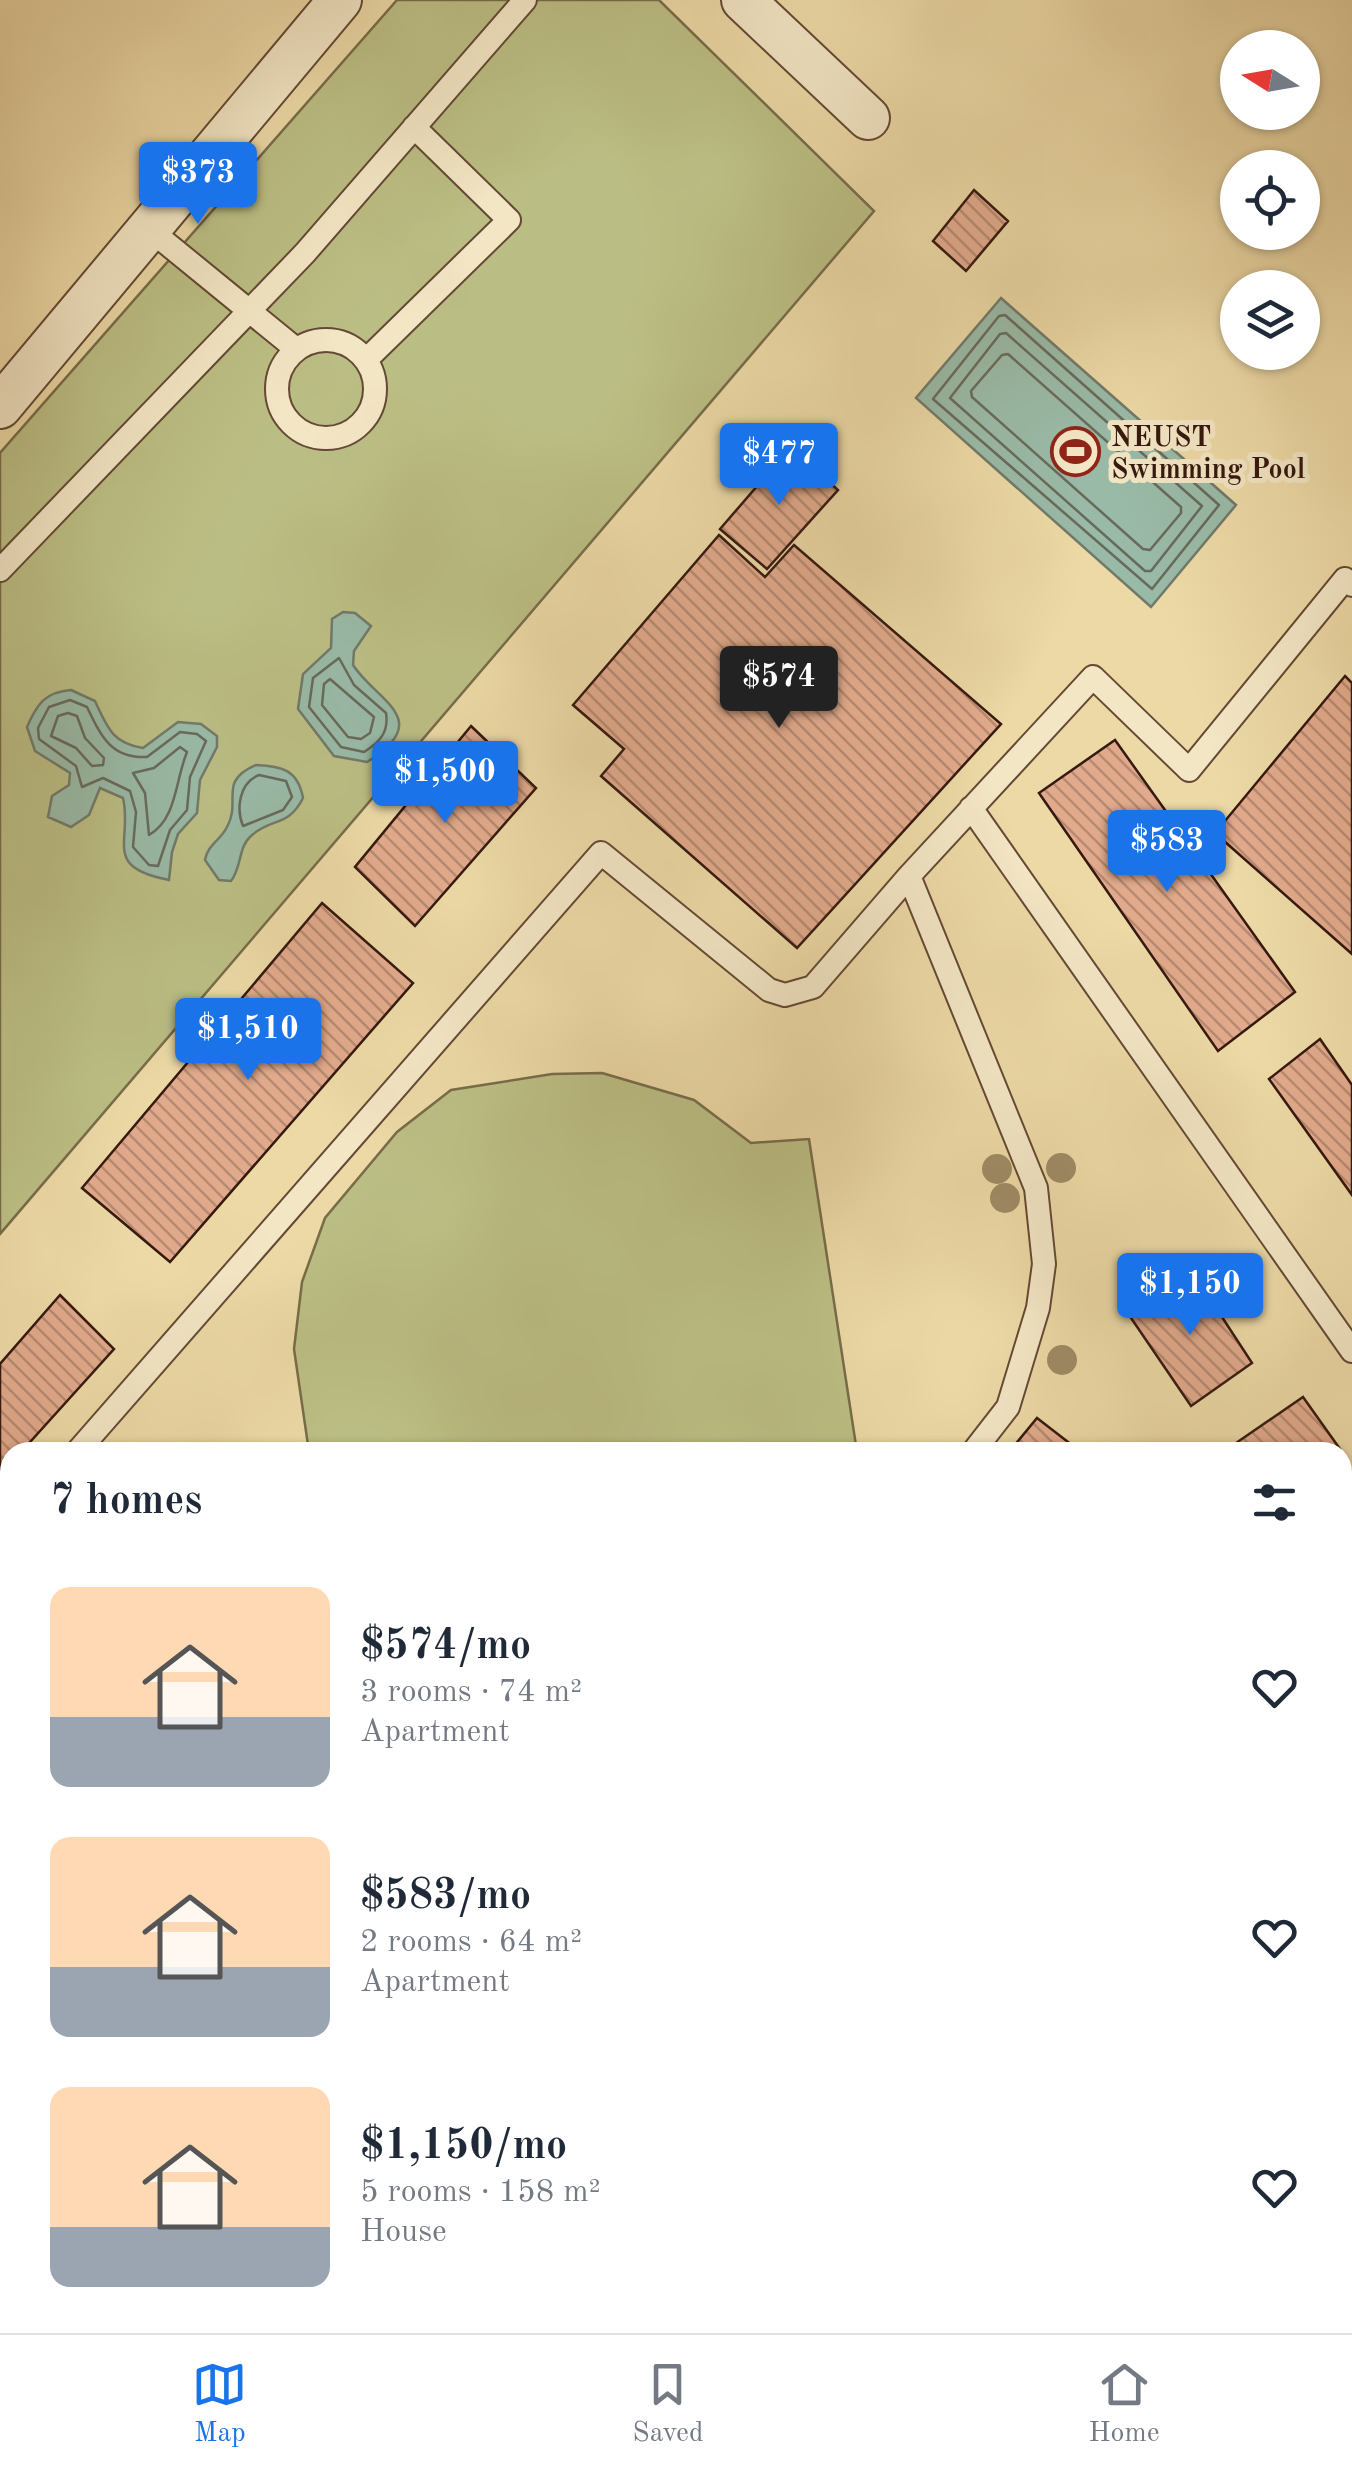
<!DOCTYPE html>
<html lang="en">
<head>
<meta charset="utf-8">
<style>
  body { margin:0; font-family:"Old Standard TT",serif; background:#f6f6f7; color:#1f2937; height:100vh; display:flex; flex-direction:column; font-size:38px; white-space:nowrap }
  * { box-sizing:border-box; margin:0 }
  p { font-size:32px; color:#747a83 }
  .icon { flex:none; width:55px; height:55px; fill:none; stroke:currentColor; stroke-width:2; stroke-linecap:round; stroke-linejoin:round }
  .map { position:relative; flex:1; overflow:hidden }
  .details { position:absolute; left:0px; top:1442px; width:1352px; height:892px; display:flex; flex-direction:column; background:#fff; border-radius:30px 30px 0 0; box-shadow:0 2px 8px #0004 }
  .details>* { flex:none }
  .needle { width:65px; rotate:281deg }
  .fabs { position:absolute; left:1220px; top:30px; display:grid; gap:20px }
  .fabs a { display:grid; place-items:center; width:100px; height:100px; border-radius:50%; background:#fff; box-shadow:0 2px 8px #0004; font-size:50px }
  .price { position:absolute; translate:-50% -85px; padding:0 22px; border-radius:10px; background:#1a73e8; color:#fff; font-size:32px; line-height:65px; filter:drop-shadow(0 2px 5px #0008) }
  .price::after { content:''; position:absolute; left:50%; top:60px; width:30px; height:22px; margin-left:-15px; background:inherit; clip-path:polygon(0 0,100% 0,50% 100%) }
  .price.current { background:#222; color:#fff }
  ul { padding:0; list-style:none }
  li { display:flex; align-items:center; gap:30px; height:250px; padding:0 50px }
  li span { display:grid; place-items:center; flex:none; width:280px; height:200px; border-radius:20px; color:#555 }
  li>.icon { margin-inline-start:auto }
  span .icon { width:120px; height:120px; fill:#fffc; stroke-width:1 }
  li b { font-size:42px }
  h2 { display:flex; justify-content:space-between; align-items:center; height:120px; padding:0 50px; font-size:42px }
  .menu { display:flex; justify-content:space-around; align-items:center; height:140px; border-top:2px solid #e0e1e3; background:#fff; font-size:28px; color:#747a83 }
  .menu a { display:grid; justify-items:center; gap:5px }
  .menu .current { color:#1a73e8 }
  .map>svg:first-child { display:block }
  .green { fill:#bbbe84; stroke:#786c4a; stroke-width:2.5 }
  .water { fill:#99baa7; stroke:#717a6a; stroke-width:2.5 }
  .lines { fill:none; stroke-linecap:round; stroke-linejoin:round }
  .shore { stroke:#686a5b; stroke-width:2.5 }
  .building { fill:url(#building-back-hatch); stroke:#36190f; stroke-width:2.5 }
  .service-casing { stroke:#644935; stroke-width:26 }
  .minor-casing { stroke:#644935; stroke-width:46 }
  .service { stroke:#f3e6c5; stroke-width:22 }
  .minor { stroke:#f3e6c5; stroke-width:42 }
  .tree { fill:#9e8b66 }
  .labels { text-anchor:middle; stroke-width:10; stroke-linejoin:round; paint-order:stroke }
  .poi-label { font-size:28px; font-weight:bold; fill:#36190f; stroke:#f3e6c5; text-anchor:start }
</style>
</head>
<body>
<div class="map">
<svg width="1352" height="2333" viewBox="0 0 1352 2333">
  <defs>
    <pattern id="building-back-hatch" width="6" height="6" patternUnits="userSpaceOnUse" patternTransform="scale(2.5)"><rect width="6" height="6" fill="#e1aa8c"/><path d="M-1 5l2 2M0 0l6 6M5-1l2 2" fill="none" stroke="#b78a71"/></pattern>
  </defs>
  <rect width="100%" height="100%" fill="#ecd9a6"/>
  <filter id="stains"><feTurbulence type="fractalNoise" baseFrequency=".002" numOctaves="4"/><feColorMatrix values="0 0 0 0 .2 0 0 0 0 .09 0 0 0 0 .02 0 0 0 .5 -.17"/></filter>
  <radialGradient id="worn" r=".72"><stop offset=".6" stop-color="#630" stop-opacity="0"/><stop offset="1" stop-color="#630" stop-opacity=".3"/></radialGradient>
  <path class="green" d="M397 0H659L874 211 0 1234V453Z
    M602 1073 694 1100 751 1143 809 1139 857 1452H309L294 1349 302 1282 325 1218 397 1132 451 1090 552 1074Z"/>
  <path class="water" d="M1001 298 1236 505 1151 607 916 398Z
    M343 612 355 613 371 626 354 651 353 665C376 701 436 719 367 762L334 756 298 709 303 674 331 648 332 619Z
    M71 690 95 701C107 727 112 743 143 748L178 722 201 724 217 736V747L200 780 197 813 178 834 172 852 169 880C101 867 133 841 123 798L100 788 89 815 71 827 48 817 52 796 69 785 70 773 35 751 27 727C37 704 45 692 71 690Z
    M256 765C282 766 298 770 303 798 288 828 271 817 251 836 238 847 242 867 231 881L219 880 205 860C208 844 220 841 227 827 242 800 217 782 256 765Z"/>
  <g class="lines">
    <path class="shore" d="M1005 315 1219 505 1152 589 933 399 999 316Z
      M1006 333 1202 506 1151 571H1145L950 398 1000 334Z
      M1008 354 1181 507V513L1150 550 1143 549 972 397 971 391 1002 355Z
      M339 658 354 685 386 713C389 732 380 742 364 752L341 747 309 707 313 678Z
      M330 679 374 717 370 733 361 739 348 737 322 705 324 684Z
      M70 700 87 707C101 736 111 759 147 757L180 732 197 734 206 741 190 777 187 810 170 830 158 866 149 865 133 847 136 812 130 791 103 778 82 787 76 766 39 739 38 728 49 707Z
      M68 713 77 716 85 738 104 758 103 765 92 766 76 748 51 736 58 716Z
      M180 747 187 752C175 781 177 819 149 835L145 793 133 773 154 768Z
      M259 775 286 781 292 797 283 810 243 826C236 809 239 783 259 775Z"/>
  </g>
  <path class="building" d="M974 190 1008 221 966 271 933 241Z
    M791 447 838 490 767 569 720 529Z
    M719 535 765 577 794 545 1001 724 797 948 601 776 624 749 573 705Z
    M1345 676 1352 683V954L1215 833Z
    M471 726 536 788 415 926 355 867Z
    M1115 740 1295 992 1218 1051 1039 793Z
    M322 903 413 983 170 1262 82 1188Z
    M1320 1039 1352 1085V1195L1269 1079Z
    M1190 1268 1252 1363 1191 1406 1129 1315Z
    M60 1295 114 1349 21 1452H10V1465L0 1476V1364Z
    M1303 1397 1340 1449 1336 1452H1223Z
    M1037 1418 1081 1452H1009Z
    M1342 1480 1352 1494V1648L1342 1634Z
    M1352 2261V2333H1346L1342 2264Z
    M48 2325H138L139 2333H49Z
    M571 2325H600L602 2333H539Z
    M644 2325H897L899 2333H646Z
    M930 2325H1016L1018 2333H932Z
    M1164 2325H1296L1298 2333H1166Z"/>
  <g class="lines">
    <defs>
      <path id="service" d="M149 229 296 349
        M277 389a49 49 0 1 1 98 0a49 49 0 1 1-98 0Z
        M366 360 509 220 414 127
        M0 570 305 253 525 0
        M971 808 1352 1351
        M909 876 1036 1188 1044 1264 1038 1308 1008 1407 973 1452
        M77 1452 601 853 769 990 785 995 813 987 909 876 1093 677 1189 770 1345 579 1352 585
        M0 1540 10 1529
        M1342 1982 1352 1980
        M1342 2165 1352 2162
        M0 2175 10 2173
        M190 2325 192 2333
        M1095 2325 1097 2333"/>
      <path id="minor" d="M743 0 868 118
        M0 407 340 0"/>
    </defs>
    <use href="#service" class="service-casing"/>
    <use href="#minor" class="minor-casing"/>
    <use href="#service" class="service"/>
    <use href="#minor" class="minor"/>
  </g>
  <g class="tree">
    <circle cx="1061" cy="1168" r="15"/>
    <circle cx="997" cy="1169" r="15"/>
    <circle cx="1005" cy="1198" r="15"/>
    <circle cx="1062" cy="1360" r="15"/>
  </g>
  <defs>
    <symbol id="stadium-ring" viewBox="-11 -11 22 22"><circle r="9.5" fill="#f3e6c5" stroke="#8f2418" stroke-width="1.5"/><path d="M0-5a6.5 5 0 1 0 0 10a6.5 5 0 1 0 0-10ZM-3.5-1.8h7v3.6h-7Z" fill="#8f2418"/></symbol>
  </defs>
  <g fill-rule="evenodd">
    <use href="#stadium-ring" x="1048" y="424" width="55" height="55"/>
  </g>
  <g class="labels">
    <g class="poi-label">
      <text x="1111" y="446">NEUST<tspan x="1111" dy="32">Swimming Pool</tspan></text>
    </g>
  </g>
  <rect width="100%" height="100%" filter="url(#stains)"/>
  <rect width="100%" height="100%" fill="url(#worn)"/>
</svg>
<div class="fabs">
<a><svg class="needle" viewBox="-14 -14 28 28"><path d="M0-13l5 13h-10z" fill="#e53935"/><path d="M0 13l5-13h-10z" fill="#747a83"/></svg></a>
<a><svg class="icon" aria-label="locate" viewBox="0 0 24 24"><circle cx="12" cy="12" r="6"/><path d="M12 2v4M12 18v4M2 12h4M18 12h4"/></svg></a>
<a><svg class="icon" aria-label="layers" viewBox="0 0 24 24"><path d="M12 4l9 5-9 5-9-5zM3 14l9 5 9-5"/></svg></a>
</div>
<b class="price" style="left:198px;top:227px">$373</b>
<b class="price" style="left:779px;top:508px">$477</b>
<b class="price current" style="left:779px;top:731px">$574</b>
<b class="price" style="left:445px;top:826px">$1,500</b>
<b class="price" style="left:1167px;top:895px">$583</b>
<b class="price" style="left:248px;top:1083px">$1,510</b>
<b class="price" style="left:1190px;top:1338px">$1,150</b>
<section class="details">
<h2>7 homes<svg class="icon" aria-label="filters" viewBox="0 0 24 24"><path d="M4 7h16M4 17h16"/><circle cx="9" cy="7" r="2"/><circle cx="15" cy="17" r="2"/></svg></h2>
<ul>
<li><span style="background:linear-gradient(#ffd9b3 65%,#9aa5b1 0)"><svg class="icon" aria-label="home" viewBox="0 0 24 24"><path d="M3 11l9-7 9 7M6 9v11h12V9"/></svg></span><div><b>$574/mo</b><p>3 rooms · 74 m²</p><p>Apartment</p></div><svg class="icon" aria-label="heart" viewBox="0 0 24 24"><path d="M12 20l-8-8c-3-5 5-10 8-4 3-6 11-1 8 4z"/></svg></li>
<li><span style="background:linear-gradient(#ffd9b3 65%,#9aa5b1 0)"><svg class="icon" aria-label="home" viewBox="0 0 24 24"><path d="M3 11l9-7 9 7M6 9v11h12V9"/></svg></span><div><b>$583/mo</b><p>2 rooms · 64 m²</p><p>Apartment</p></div><svg class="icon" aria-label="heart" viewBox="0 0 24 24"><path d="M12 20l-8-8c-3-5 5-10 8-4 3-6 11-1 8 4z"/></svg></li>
<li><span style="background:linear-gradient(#ffd9b3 70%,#9aa5b1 0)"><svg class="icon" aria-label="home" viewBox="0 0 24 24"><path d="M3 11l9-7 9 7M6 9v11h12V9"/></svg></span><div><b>$1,150/mo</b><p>5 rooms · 158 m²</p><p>House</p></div><svg class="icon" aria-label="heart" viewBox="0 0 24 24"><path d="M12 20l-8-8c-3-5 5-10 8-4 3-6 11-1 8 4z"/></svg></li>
</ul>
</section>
</div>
<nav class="menu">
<a class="current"><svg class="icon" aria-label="map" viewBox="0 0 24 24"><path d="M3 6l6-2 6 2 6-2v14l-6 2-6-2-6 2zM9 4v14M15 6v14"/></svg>Map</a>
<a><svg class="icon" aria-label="saved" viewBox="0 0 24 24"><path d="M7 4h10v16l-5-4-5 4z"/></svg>Saved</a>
<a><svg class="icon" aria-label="home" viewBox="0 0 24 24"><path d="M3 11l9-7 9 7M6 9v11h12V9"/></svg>Home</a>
</nav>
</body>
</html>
